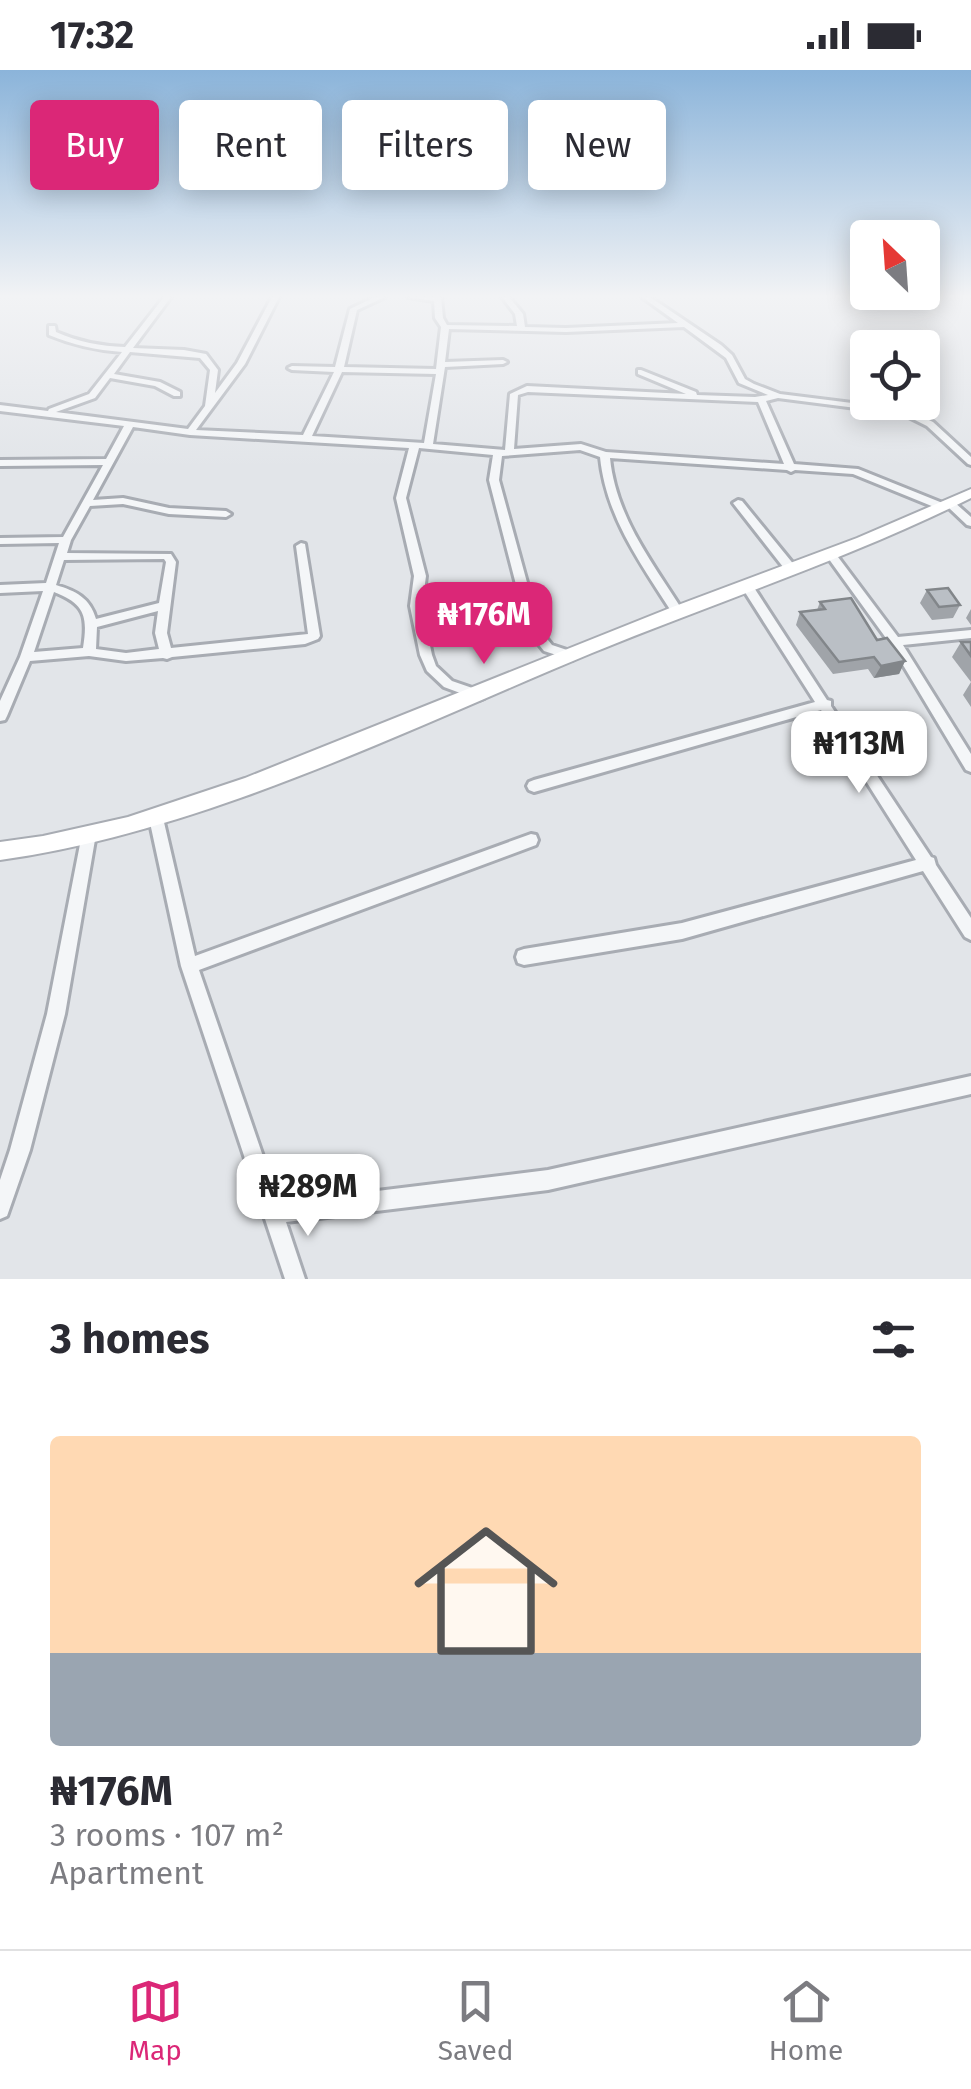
<!DOCTYPE html>
<html lang="en">
<head>
<meta charset="utf-8">
<style>
  body { margin:0; font-family:"Fira Sans",sans-serif; background:#f7f7f7; color:#2b2b33; height:100vh; display:flex; flex-direction:column; font-size:38px; white-space:nowrap }
  * { box-sizing:border-box; margin:0 }
  p { font-size:32px; color:#7c7c81 }
  .icon { flex:none; width:55px; height:55px; fill:none; stroke:currentColor; stroke-width:2; stroke-linecap:round; stroke-linejoin:round }
  .map { position:relative; height:1209px; overflow:hidden }
  .drawer { display:flex; flex-direction:column; background:#fff; flex:1 }
  .drawer>* { flex:none }
  .top-card { position:absolute; left:30px; top:30px; width:912px; height:90px; display:flex; gap:20px }
  .needle { width:65px; rotate:335deg }
  .tools { position:absolute; left:850px; top:150px; display:grid; gap:20px }
  .tools a { display:grid; place-items:center; width:90px; height:90px; border-radius:10px; background:#fff; box-shadow:0 5px 25px #0003; font-size:50px }
  .price { position:absolute; translate:-50% -85px; padding:0 22px; border-radius:20px; background:#fff; color:#222; font-size:32px; line-height:65px; filter:drop-shadow(0 2px 5px #0008) }
  .price::after { content:''; position:absolute; left:50%; top:60px; width:30px; height:22px; margin-left:-15px; background:inherit; clip-path:polygon(0 0,100% 0,50% 100%) }
  .price.current { background:#db2777; color:#fff }
  ul { padding:0; list-style:none }
  li { display:grid; align-content:center; gap:20px; height:530px; padding:0 50px }
  li span { display:grid; place-items:center; height:310px; border-radius:10px; color:#555 }
  li>.icon { margin-inline-start:auto }
  span .icon { width:180px; height:180px; fill:#fffc; stroke-width:1 }
  li b { font-size:42px }
  h2 { display:flex; justify-content:space-between; align-items:center; height:120px; padding:0 50px; font-size:42px }
  .pill { padding:0 35px; border-radius:10px; background:#fff; box-shadow:0 5px 25px #0003; font-size:35px; line-height:90px }
  .pill.current { background:#db2777; color:#fff }
  .status { display:flex; justify-content:space-between; align-items:center; height:70px; padding:0 50px; background:#fff; direction:ltr }
  .status svg { height:28px; fill:currentColor }
  .menu { display:flex; justify-content:space-around; align-items:center; height:140px; border-top:2px solid #e1e1e2; background:#fff; font-size:28px; color:#7c7c81 }
  .menu a { display:grid; justify-items:center; gap:5px }
  .menu .current { color:#db2777 }
  .map>svg:first-child { display:block }
  .lines { fill:none; stroke-linecap:round; stroke-linejoin:round }
  .street-casing { stroke:#a8acb3; stroke-width:6 }
  .secondary-casing { stroke:#a8acb3; stroke-width:4 }
  .street { fill:#f4f6f8; fill-rule:evenodd }
  .secondary { fill:#fff; fill-rule:evenodd }
  .wall { fill:#a0a4a9 }
  .shaded-wall { fill:#82868a }
  .building { fill:#babfc5; stroke:#82868a; stroke-width:2.5 }
</style>
</head>
<body>
<div class="status"><b>17:32</b><svg viewBox="0 0 49 12"><path d="M0 12V9h3v3zM5 12V6h3v6zM10 12V3h3v9zM15 12V0h3v12zM26 1h20v11H26zM47 4h2v5h-2z"/></svg></div>
<div class="map">
<svg width="971" height="1209" viewBox="0 0 971 1209">
  <rect width="100%" height="100%" fill="#e2e5e9"/>
  <g class="lines">
    <defs>
      <path id="street" d="M164 227H171L133 278 184 280 206 284 218 300 215 323 237 293 272 227H279L245 294 196 360 303 365 334 302 292 300 288 298 292 296 335 297 350 239 375 227H385L357 240 344 297 436 299 441 257 435 248 434 231 408 227H441L443 248 447 255 517 256 515 244 502 227H509L523 244 525 257 566 258 678 253 642 227H650L721 275 732 285 745 309 754 314 780 324 908 340 933 352 971 387V395L968 394 927 356 903 344 778 328 766 331 794 394 858 399 945 434 946 432H954L971 447V456L967 455 948 437 943 440 939 439 853 404 795 400 791 402 787 400 610 388C616 447 652 492 683 541L677 545 673 544C641 494 606 447 600 387L580 380 502 386 499 410 540 560 552 575 576 583 578 586 572 590 544 581 528 561 489 410 493 385 419 378 406 428 426 506 422 536 432 585 436 596 452 611 484 622 485 625 484 628 479 630 444 617 427 601 420 585 410 536 414 506 396 428 409 378 190 365 133 357 93 430 123 428 169 438 226 441 231 444 226 447 169 444 123 434 90 436 71 470 67 483 171 484 176 492 167 563 171 578 308 564 296 476 301 473 305 474 320 566 318 569 305 574 172 587 167 589 163 588 126 591 89 586 30 591 7 646 5 650 0 651V631L20 587 43 521 0 523V515L46 513 59 473 0 474V468L63 467 103 395 0 396V390L106 389 124 356 0 341V335L48 341 49 339 89 324 122 282C96 280 73 275 49 265V256H55L56 262C79 272 100 276 125 277ZM684 257 726 288 739 313 768 325 755 327 697 325 696 322 641 300H638V304L686 324 527 316 510 324 505 380 433 374 445 297 503 294 507 292 503 290 445 292 449 259 566 262ZM130 282 200 288 210 300 205 336 188 359 56 342 95 328 110 308 155 316 174 326H180V322L160 312 114 304ZM342 302 436 304 424 373 312 366ZM528 322 758 332 784 394 606 382 581 374 514 379 518 325ZM164 489 166 492 159 533 96 549C90 528 76 521 56 515L64 490ZM54 522C85 534 88 546 83 578L34 582ZM158 541 155 563 159 579 126 583 96 579 97 557Z
        M738 430 742 431 795 496 797 499 795 502H787L733 433Z
        M831 482 835 483 898 567 971 560V568L903 575 971 684V702L966 700 891 575 826 485Z
        M747 512 751 513 827 630 831 631V636L931 787 934 788 936 795 971 848V870L965 867 923 801 682 869 524 895 518 893 516 887 518 881 524 879 682 853 916 790 821 640 534 722 529 720 527 716 529 712 534 710 815 632 741 516Z
        M156 742 161 744 163 748 195 886 531 764 536 765 538 770 536 775 199 900 279 1133 548 1100 971 1006V1024L548 1120 286 1152 305 1209H285L181 896 149 748 151 744Z
        M89 758 94 760 96 764 65 944 30 1080 7 1146 0 1149V1110L10 1080 47 944 82 764 84 760Z"/>
      <path id="secondary" d="M971 419V428C849 489 718 531 592 583 404 661 202 762 0 790V772L43 766 128 747 245 708 670 538 857 468Z"/>
    </defs>
    <use href="#street" class="street-casing"/>
    <use href="#secondary" class="secondary-casing"/>
    <use href="#street" class="street"/>
    <use href="#secondary" class="secondary"/>
  </g>
  <path class="wall" d="M927 520 960 535 953 548 932 550 920 533Z
    M820 532 905 591 899 604 874 608 868 599 833 604 796 555 800 542 817 540Z
    M971 539V555L966 548Z
    M961 572 971 586V612L952 587Z
    M971 612V637L963 625Z"/>
  <path class="shaded-wall" d="M905 591 899 604 874 608 881 596Z"/>
  <path class="building" d="M948 518 960 535 939 537 927 520Z
    M851 528 877 570 887 568 905 591 881 596 874 587 839 592 800 542 825 539 820 532Z
    M961 572H971V586Z"/>
  <linearGradient id="sky" x2="0" y2="1"><stop stop-color="#8bb4da"/><stop offset="0.57" stop-color="#f2f3f5"/><stop offset="1" stop-color="#f2f3f5" stop-opacity="0"/></linearGradient>
  <rect width="971" height="397" fill="url(#sky)"/>
</svg>
<div class="tools">
<a><svg class="needle" viewBox="-14 -14 28 28"><path d="M0-13l5 13h-10z" fill="#e53935"/><path d="M0 13l5-13h-10z" fill="#7c7c81"/></svg></a>
<a><svg class="icon" aria-label="locate" viewBox="0 0 24 24"><circle cx="12" cy="12" r="6"/><path d="M12 2v4M12 18v4M2 12h4M18 12h4"/></svg></a>
</div>
<b class="price current" style="left:484px;top:597px">₦176M</b>
<b class="price" style="left:859px;top:726px">₦113M</b>
<b class="price" style="left:308px;top:1169px">₦289M</b>
<div class="top-card">
<a class="pill current">Buy</a>
<a class="pill">Rent</a>
<a class="pill">Filters</a>
<a class="pill">New</a>
</div>
</div>
<section class="drawer">
<h2>3 homes<svg class="icon" aria-label="filters" viewBox="0 0 24 24"><path d="M4 7h16M4 17h16"/><circle cx="9" cy="7" r="2"/><circle cx="15" cy="17" r="2"/></svg></h2>
<ul>
<li><span style="background:linear-gradient(#ffd9b3 70%,#9aa5b1 0)"><svg class="icon" aria-label="home" viewBox="0 0 24 24"><path d="M3 11l9-7 9 7M6 9v11h12V9"/></svg></span><div><b>₦176M</b><p>3 rooms · 107 m²</p><p>Apartment</p></div></li>
</ul>
</section>
<nav class="menu">
<a class="current"><svg class="icon" aria-label="map" viewBox="0 0 24 24"><path d="M3 6l6-2 6 2 6-2v14l-6 2-6-2-6 2zM9 4v14M15 6v14"/></svg>Map</a>
<a><svg class="icon" aria-label="saved" viewBox="0 0 24 24"><path d="M7 4h10v16l-5-4-5 4z"/></svg>Saved</a>
<a><svg class="icon" aria-label="home" viewBox="0 0 24 24"><path d="M3 11l9-7 9 7M6 9v11h12V9"/></svg>Home</a>
</nav>
</body>
</html>
